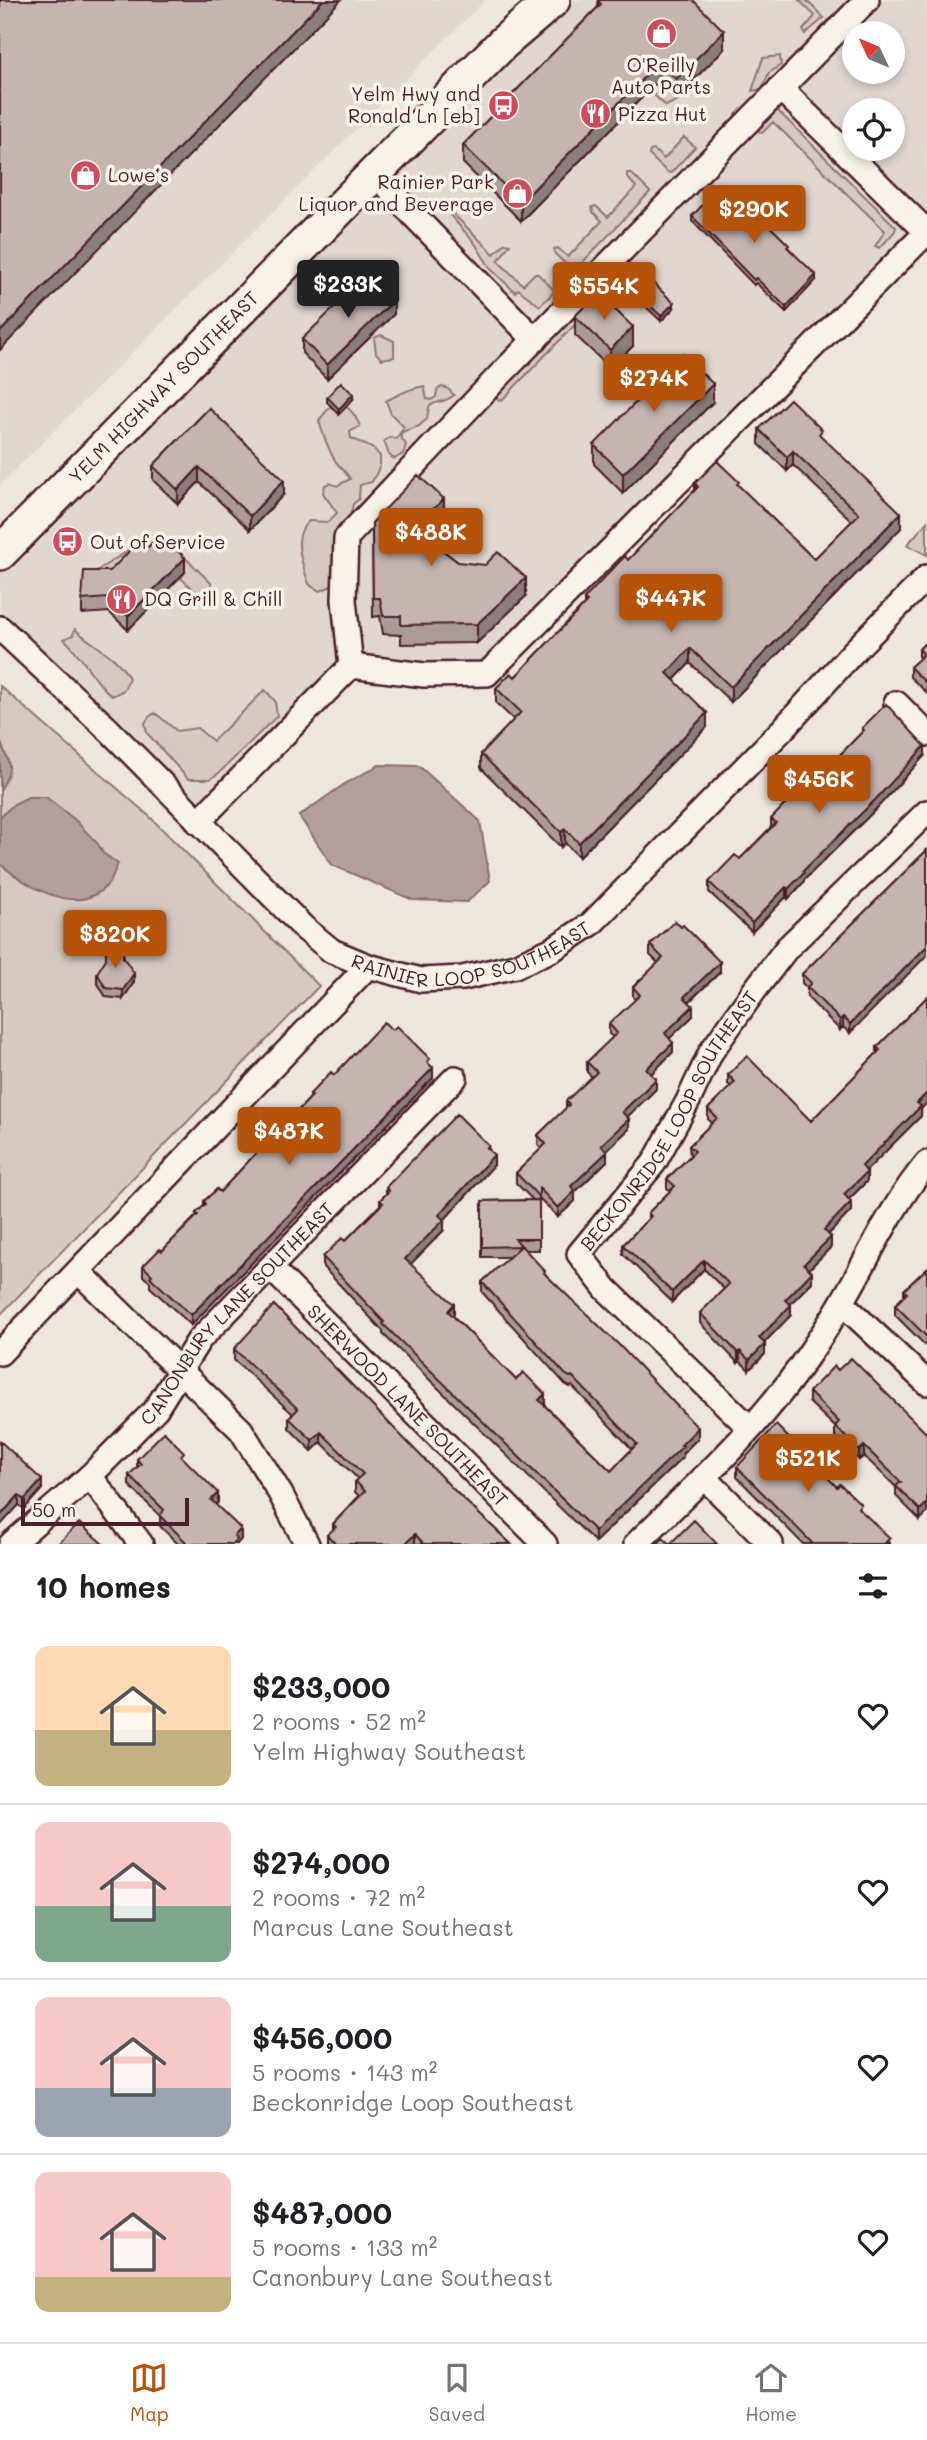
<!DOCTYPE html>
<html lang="en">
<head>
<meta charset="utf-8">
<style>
  body { margin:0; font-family:Mali,sans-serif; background:#f2f2f2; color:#202124; height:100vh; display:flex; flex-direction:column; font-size:26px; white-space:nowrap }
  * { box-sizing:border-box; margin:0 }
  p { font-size:23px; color:#757577 }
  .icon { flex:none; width:38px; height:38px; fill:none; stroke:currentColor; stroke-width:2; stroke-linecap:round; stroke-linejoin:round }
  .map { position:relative; height:1544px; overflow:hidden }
  .side { display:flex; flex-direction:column; background:#fff; flex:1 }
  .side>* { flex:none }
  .needle { width:46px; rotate:314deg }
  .tools { position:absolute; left:842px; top:21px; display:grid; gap:14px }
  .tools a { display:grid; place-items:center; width:63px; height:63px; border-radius:50%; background:#fff; box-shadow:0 4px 10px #0003; font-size:35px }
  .scale { position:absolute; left:21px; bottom:18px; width:168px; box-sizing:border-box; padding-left:7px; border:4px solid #4a1f2b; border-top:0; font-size:19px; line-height:24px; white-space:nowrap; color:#4a1f2b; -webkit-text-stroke:5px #f7f3e8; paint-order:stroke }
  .price { position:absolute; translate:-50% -60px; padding:0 16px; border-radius:7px; background:#b45309; color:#fff; font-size:23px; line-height:46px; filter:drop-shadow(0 2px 4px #0008) }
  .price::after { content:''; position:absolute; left:50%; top:42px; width:21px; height:16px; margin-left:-10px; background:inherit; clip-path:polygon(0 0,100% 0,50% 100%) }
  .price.on { background:#222; color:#fff }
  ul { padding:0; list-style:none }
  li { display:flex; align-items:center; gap:21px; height:175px; padding:0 35px }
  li+li { border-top:2px solid #e0e0e0 }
  li span { display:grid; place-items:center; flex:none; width:196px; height:140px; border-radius:14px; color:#555 }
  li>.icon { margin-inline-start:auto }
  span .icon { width:84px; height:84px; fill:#fffc; stroke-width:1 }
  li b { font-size:30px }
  h2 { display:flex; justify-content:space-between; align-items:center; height:84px; padding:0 35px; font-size:30px }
  .tab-bar { display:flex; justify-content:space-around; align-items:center; height:98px; border-top:2px solid #e0e0e0; background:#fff; font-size:19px; color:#757577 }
  .tab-bar a { display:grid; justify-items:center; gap:4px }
  .tab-bar .on { color:#b45309 }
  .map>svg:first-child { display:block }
  .built { fill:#e0d7d0; fill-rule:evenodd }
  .green { fill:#d5c9c2; stroke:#907476; stroke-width:2 }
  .water { fill:#b39f9d; stroke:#896c6f; stroke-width:2 }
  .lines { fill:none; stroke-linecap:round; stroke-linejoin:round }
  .street-casing { stroke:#4a1f2b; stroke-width:28 }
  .secondary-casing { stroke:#4a1f2b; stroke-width:38 }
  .street { stroke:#f7f3e8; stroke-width:23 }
  .secondary { stroke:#f7f3e8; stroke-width:33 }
  .wall { fill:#a99c97; stroke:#4a1f2b; stroke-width:2 }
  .shaded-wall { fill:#897f7b; stroke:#4a1f2b; stroke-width:2 }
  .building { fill:#c4b5b0; stroke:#4a1f2b; stroke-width:2 }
  .labels { text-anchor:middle; stroke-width:7; stroke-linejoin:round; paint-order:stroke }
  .poi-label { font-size:19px; fill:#4a1f2b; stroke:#f7f3e8; text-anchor:start }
  .street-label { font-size:19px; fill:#4a1f2b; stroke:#f7f3e8 }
</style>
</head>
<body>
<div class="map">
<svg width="927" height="1544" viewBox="0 0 927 1544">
  <rect width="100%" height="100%" fill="#ece6dd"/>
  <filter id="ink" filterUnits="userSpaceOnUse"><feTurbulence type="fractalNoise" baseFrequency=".0143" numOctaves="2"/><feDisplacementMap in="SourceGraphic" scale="14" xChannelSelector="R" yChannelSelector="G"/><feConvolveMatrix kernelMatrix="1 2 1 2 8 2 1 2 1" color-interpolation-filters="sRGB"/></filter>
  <g filter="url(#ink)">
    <path class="built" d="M0 0H485L0 485Z
      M553 0H927V232L487 674 351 667 198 822 0 629V553ZM854 33H892V72H854ZM854 110H892V149H854Z"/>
    <path class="green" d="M799 0H806L824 18 805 34 803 30 815 16Z
      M590 15 678 100 666 106 579 26Z
      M780 56 781 65 769 73 762 89 752 91 763 58Z
      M777 110 896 227 895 231 880 248 875 246 885 231 773 122 762 133 758 131 757 129 771 113Z
      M684 137 695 147 671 173 667 172 649 155 650 151 654 150 664 159Z
      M627 173H631L650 192 575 270H572L555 254 554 249 558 248 568 257 602 221 593 212 592 207 596 206 608 217 636 187 627 177Z
      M441 202 494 254 505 243 510 244 498 261 523 285 535 273 538 274 554 290V292L540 306 518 289 515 292 491 269 474 242 440 204Z
      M592 297 596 299 597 302 501 401 497 399 496 395Z
      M381 335 394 341V357L382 359 376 353 374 338Z
      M424 386 427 399 431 400 436 397 437 390 441 387 447 388 454 395C446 403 436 400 429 407L427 419 419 426 402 432 400 436 406 445 403 454 394 459 389 455 384 441 391 437 396 439 404 427 391 414 386 401C399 394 409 389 424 386Z
      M334 402C348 404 354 413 360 426L350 432 351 438 374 449 380 456V466L372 482 360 485 359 499 353 504 334 585 320 591C317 589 313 588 310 585 307 581 306 574 304 569 299 553 294 533 309 521L328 522 337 513 323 493 325 485 330 483 337 486 350 479C346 472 341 468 336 462 330 453 321 430 319 420Z
      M927 522V555L907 545Z
      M160 537 110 585 95 572 144 540Z
      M167 540 211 583 212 590 204 600 181 578 185 572 160 548Z
      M75 629C94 647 116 654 129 678L124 690 112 696C93 681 83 656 64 639L73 635Z
      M0 686 149 816 319 986 0 1315Z
      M265 690 275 701 277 716 219 773 210 779H188L147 733 145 723 149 717 155 713 177 731 197 728 213 741Z"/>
    <path class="water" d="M0 741C10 763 14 769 0 790Z
      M379 765 419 766 480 821 490 881 467 902 413 900 332 865 299 816 343 785Z
      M28 797H46L75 820 98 844 103 853 118 864C114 870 113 878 108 884 78 919 27 886 0 864V817L14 804Z"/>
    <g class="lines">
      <defs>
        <g id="street">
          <path d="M780 88 927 232"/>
          <path d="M375 172 414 216 535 340"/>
          <path id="s1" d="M0 628 109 730 304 928 332 951 368 966 421 980 463 978 515 966 553 949 591 924 783 729 855 650 927 577"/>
          <path d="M351 666 344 600 346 538 498 377 867 0"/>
          <path d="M351 666 424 675 487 674 927 232"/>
          <path d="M896 703 927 734"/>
          <path d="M198 822 351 666"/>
          <path id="s2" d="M271 1268 545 1544"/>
          <path d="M79 1272 241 1430 280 1493 307 1544"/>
          <path d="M842 1303 927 1383"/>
          <path d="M0 1353 368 966"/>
          <path id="s3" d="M750 1428 606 1289 579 1254 654 1163 688 1101 711 1052 754 991 787 948 927 812"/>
          <path d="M90 1476 141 1544"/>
          <path d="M704 1477 771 1544"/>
          <path id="s4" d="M11 1544 90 1476 156 1409 199 1340 455 1078"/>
          <path d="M636 1544C697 1484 762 1425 809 1354 820 1338 831 1321 841 1304 869 1257 891 1206 927 1163"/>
        </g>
        <g id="secondary">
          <path id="s5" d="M0 553 503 43 553 0"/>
        </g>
      </defs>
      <use href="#street" class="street-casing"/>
      <use href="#secondary" class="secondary-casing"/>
      <use href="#street" class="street"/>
      <use href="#secondary" class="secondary"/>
    </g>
    <path class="wall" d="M598 1 724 49 676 98 659 80 521 221 463 163V145L598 7Z
      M692 216 789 248 816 280 786 312 756 283 754 285 692 221Z
      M639 295 674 308 661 321 639 300Z
      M394 314 327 379 302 353V339Z
      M575 316 633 346 610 368 575 335Z
      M327 397 353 399 339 414 327 402Z
      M713 402 623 493 594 464V445Z
      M209 408 284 494 250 530 199 482 178 504 153 480V466Z
      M759 429 822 438 901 528 731 702 690 663 674 680 707 727 579 857 565 843 561 847 481 768V754L514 720 496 703V688L515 677 584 605V599L628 560 695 490V483L739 486 814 559 852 521 793 465 787 471 759 444Z
      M444 517 432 529 433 543 458 562 526 596 477 643 401 644V635L383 634 380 616 373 617 372 523Z
      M148 547 185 572 128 630 109 612 82 614V600L110 571Z
      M927 641V693L910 677V667L919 659V649Z
      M862 728 925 755 876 809 804 880V882L788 899 786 897 752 932 709 892V882L740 859 771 827V819L800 799 835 763V760L862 732Z
      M927 850 850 1033 843 1027 840 1030 807 997V988L802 983V974Z
      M650 945 720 972 689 1002 693 1016 669 1038 673 1052 651 1074 656 1089 627 1117 629 1129 606 1151 607 1161 575 1192V1201L558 1217 539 1198V1250H525L545 1274 698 1438 683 1453V1457L595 1542 383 1334V1331L323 1267V1257L345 1241 380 1205V1200L386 1194V1187L489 1149 494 1165 444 1220V1230L410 1264 454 1314 453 1316 516 1380 545 1404 544 1405 611 1471 632 1449 572 1386 570 1387 565 1384 482 1292V1282L510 1257H482V1201L533 1200 516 1183V1173L541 1149 538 1145V1135L566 1108V1101L592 1077 587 1072V1062L613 1037 609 1034V1024L636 1000 633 997V987L658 963 650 955Z
      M124 957 134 982 123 999 106 997 97 982V973Z
      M927 997 921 1116 866 1170 867 1181 849 1199 851 1211 828 1235 831 1247 809 1269 812 1282 790 1304 791 1315 764 1343 765 1354 749 1370 740 1361 738 1363 700 1323V1313L724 1289 704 1269 672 1302 623 1254V1245L648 1219V1213L670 1191 667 1188V1179L690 1156 689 1146 712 1123 708 1119V1109L731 1087 728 1084V1075L811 1121 877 1053V1047Z
      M430 1065 433 1078 191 1325 150 1287V1282L143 1276V1266L162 1251 196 1216V1213L204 1206V1201L220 1192 257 1152V1148L273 1137 310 1098V1094L334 1075Z
      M927 1268V1347L895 1315V1305L904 1296V1290Z
      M234 1349 460 1496 511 1544H327V1535L333 1530V1524L359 1496 355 1492V1481L358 1479 321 1442 312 1451 289 1428V1418L293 1414 234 1360Z
      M838 1370 927 1434 920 1520 896 1496V1487L864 1456 859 1460 835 1436V1427L809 1402V1392Z
      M0 1441 42 1489 24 1509 19 1505Z
      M137 1459H184L218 1502 216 1505 241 1539 237 1544H178L160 1526V1516L129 1485V1475L137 1468Z
      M737 1467 861 1511 890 1544H803L737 1477Z"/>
    <path class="shaded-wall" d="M323 0H341L0 350V332Z
      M724 31V49L676 98V79Z
      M659 62V80L521 221V202Z
      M816 275V280L786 312V307Z
      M394 300V314L327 379V365Z
      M674 303V308L661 321V316Z
      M633 327V346L610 368V350Z
      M713 384V402L623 493V474Z
      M353 394V399L339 414V409Z
      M793 451V465L787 471V457Z
      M199 467V482L178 504V490Z
      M284 480V494L250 530V516Z
      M444 499V517L431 530V511Z
      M901 513V528L731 702V687Z
      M185 558V572L128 630V616Z
      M526 578V596L477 643V624Z
      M690 648V663L667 687V673Z
      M707 713V727L579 857V843Z
      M925 746V755L876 809 804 880V882L788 899V889L803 871Z
      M565 829V843L561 847V832Z
      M786 887V897L752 932V923Z
      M927 946V955L850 1033V1024Z
      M720 962V972L684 1006V997Z
      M134 973V982L123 999V990Z
      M693 1006V1016L665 1043V1033Z
      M843 1017V1027L840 1030V1020Z
      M673 1043V1052L646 1079V1069Z
      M433 1068V1078L191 1325V1315Z
      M656 1079V1089L622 1122V1112Z
      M927 1093V1103L921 1109V1116L862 1175V1166Z
      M629 1119V1129L601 1155V1145Z
      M607 1152V1161L575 1192V1201L558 1217V1208L571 1186Z
      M494 1155V1165L444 1220V1230L405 1270V1259L439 1215Z
      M867 1172V1181L844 1204V1194Z
      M851 1202V1211L824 1239V1230Z
      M831 1237V1247L804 1274V1264Z
      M704 1260V1269L672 1302V1292Z
      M812 1272V1282L785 1309V1300Z
      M454 1304V1314L448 1321V1311Z
      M791 1305V1315L759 1348V1338Z
      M765 1344V1354L749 1370V1360Z
      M740 1351V1361L738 1363V1353Z
      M545 1394V1404L539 1410V1400Z
      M698 1428V1438L683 1453V1457L595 1542V1531Z
      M321 1432V1442L312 1451V1440Z
      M864 1446V1456L859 1460V1451Z
      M42 1480V1489L24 1509V1500Z
      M218 1493V1502L211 1509V1500Z
      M19 1495V1505L0 1526V1516Z
      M927 1503V1513L920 1520V1510Z
      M241 1529V1539L237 1544H233L234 1536Z
      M415 1534V1544H405Z"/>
    <path class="building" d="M0 0H323L0 332Z
      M599 0H693L724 31 676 79 659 62 521 202 463 145 601 4 598 1Z
      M723 184 752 212 753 210 789 245 787 247 816 275 786 307 756 278 754 280 692 216Z
      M369 274 394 300 327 365 302 339Z
      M652 282 674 303 661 316 639 295Z
      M598 293 633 327 610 350 575 316Z
      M683 354 713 384 623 474 594 445Z
      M341 382 353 394 339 409 327 397Z
      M790 399 822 430 819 434 901 513 731 687 690 648 667 673 707 713 579 843 565 829 561 832 481 754 521 712 496 688 511 673 515 677 587 602 584 599 625 556 628 560 698 487 695 483 717 461 739 482 737 484 814 559 859 514 793 451 787 457 759 429Z
      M209 408 284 480 250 516 199 467 178 490 153 466Z
      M418 475 444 499 431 511 433 543 458 562 485 565 498 552 526 578 477 624 401 625V616H383L380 598H373L372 523Z
      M160 534 185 558 128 616 109 598 82 600 84 571H110L141 539 148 547Z
      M927 641V684L910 667 924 654 919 649Z
      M886 704 925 746 876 799 803 871 804 873 788 889 786 887 752 923 709 882 735 855 740 859 776 823 771 819 795 794 800 799 837 761 835 760 864 730 862 728Z
      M927 850V946L850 1024 843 1017 840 1020 807 987 811 983 802 974Z
      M675 921 681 927 683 925 720 962 684 997 693 1006 665 1033 673 1043 646 1069 656 1079 622 1112 629 1119 601 1145 607 1152 571 1186 575 1191 558 1208 539 1188V1197L516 1173 546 1144 538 1135 569 1105 566 1101 597 1072 587 1062 617 1033 609 1024 640 995 633 987 663 958 650 945Z
      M106 947H124L123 957 134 973 123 990 106 988 97 973 106 959Z
      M927 997V1093L917 1103 921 1106 862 1166 867 1172 844 1194 851 1202 824 1230 831 1237 804 1264 812 1272 785 1300 791 1305 759 1338 765 1344 749 1360 740 1351 738 1353 700 1313 729 1284 704 1260 672 1292 623 1245 651 1216 648 1213 675 1186 667 1179 695 1151 689 1146 717 1118 708 1109 735 1082 728 1075 747 1056 811 1121 880 1050 877 1047Z
      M384 1022 392 1030 397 1026 430 1059 427 1062 433 1068 191 1315 150 1277 152 1275 143 1266 160 1249 162 1251 198 1215 196 1213 206 1204 204 1201 217 1189 220 1192 259 1150 257 1148 270 1134 273 1137 312 1096 310 1094 331 1072 334 1075Z
      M457 1114 489 1146 487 1148 494 1155 439 1215 444 1220 405 1259 454 1304 448 1311 516 1380 523 1372 545 1394 539 1400 611 1471 637 1444 572 1376 570 1377 565 1374 482 1282 521 1246 482 1247V1201L539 1200V1239H515L545 1271 544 1273 619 1345 698 1428 681 1445 683 1446 595 1531 383 1324 384 1322 323 1257 342 1238 345 1241 383 1203 380 1200 389 1191 386 1187Z
      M927 1268V1337L895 1305 907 1293 904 1290Z
      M274 1305 460 1496 511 1544H424L415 1534 405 1544H336L327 1535 336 1527 333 1524 365 1491 355 1481 363 1474 321 1432 312 1440 289 1418 298 1409 234 1349Z
      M851 1358 927 1434V1503L920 1510 896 1486 901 1482 864 1446 859 1451 835 1426 839 1422 809 1392 834 1366 838 1370Z
      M776 1425 837 1487 840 1484 861 1504 858 1508 890 1538 884 1544H813L737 1467Z
      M164 1432 184 1452 181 1456 218 1493 211 1500 241 1529 234 1536 237 1539 233 1544H183L186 1542 160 1516 164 1510 129 1475 141 1464 137 1459Z
      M0 1441 42 1480 24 1500 19 1495 0 1516Z
      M694 1520 717 1544H657L663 1538 670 1544Z
      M79 1523 103 1544H58Z"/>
  </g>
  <defs>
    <symbol id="shop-disc" viewBox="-11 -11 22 22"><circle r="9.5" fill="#d1495b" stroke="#f7f3e8"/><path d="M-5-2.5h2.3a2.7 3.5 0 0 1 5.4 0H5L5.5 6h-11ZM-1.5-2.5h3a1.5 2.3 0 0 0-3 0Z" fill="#fff"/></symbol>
    <symbol id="bus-disc" viewBox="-11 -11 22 22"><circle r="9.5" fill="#d1495b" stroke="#f7f3e8"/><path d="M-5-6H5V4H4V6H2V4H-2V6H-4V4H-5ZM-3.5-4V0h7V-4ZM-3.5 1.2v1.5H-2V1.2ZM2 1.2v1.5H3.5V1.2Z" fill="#fff"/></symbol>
    <symbol id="restaurant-disc" viewBox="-11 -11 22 22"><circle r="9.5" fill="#d1495b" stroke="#f7f3e8"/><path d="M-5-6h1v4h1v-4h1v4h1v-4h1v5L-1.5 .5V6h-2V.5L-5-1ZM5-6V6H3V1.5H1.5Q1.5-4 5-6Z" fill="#fff"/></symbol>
  </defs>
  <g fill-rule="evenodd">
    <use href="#shop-disc" x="644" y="16" width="35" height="35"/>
    <use href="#bus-disc" x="486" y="88" width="35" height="35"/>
    <use href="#restaurant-disc" x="578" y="96" width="35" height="35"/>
    <use href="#shop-disc" x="68" y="158" width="35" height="35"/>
    <use href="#shop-disc" x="500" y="176" width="35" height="35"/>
    <use href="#bus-disc" x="50" y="524" width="35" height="35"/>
    <use href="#restaurant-disc" x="104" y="582" width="35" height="35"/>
  </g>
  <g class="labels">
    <g class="poi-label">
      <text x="661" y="72" text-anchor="middle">O'Reilly<tspan x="661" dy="22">Auto Parts</tspan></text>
      <text x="480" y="101" text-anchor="end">Yelm Hwy and<tspan x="480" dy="22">Ronald Ln [eb]</tspan></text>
      <text x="618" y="121">Pizza Hut</text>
      <text x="108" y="182">Lowe's</text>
      <text x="494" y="189" text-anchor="end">Rainier Park<tspan x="494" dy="22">Liquor and Beverage</tspan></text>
      <text x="90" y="549">Out of Service</text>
      <text x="144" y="606">DQ Grill &amp; Chill</text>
    </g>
    <g class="street-label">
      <text dy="7" stroke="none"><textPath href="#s5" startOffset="233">YELM HIGHWAY SOUTHEAST</textPath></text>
      <text dy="7" stroke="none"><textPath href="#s1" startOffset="611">RAINIER LOOP SOUTHEAST</textPath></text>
      <text dy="7" stroke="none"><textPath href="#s3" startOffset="406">BECKONRIDGE LOOP SOUTHEAST</textPath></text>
      <text dy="7" stroke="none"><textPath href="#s4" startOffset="324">CANONBURY LANE SOUTHEAST</textPath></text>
      <text dy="7" stroke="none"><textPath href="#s2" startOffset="194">SHERWOOD LANE SOUTHEAST</textPath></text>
    </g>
  </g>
</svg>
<div class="tools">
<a><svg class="needle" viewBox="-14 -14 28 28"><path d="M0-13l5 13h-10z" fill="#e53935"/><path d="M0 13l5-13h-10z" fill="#757577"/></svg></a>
<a><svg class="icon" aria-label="locate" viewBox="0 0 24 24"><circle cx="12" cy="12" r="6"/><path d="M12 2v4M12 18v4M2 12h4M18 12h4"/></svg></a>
</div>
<div class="scale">50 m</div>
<b class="price" style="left:754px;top:245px">$290K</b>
<b class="price on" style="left:348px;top:320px">$233K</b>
<b class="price" style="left:604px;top:322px">$554K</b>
<b class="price" style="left:654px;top:414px">$274K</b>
<b class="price" style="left:431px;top:568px">$488K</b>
<b class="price" style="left:671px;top:634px">$447K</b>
<b class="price" style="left:819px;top:815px">$456K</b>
<b class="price" style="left:115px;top:970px">$820K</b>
<b class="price" style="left:289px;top:1167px">$487K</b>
<b class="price" style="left:808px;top:1494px">$521K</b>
</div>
<section class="side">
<h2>10 homes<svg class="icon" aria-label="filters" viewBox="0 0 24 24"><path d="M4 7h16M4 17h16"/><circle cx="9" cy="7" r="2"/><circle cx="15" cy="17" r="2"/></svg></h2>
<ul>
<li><span style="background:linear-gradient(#ffd9b3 60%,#c2b280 0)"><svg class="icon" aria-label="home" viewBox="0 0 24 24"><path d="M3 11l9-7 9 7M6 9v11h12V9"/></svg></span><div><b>$233,000</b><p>2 rooms · 52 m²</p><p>Yelm Highway Southeast</p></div><svg class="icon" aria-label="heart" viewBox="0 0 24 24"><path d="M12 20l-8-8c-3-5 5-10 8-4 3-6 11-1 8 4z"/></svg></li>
<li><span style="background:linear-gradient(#f6c9c9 60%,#7fa58c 0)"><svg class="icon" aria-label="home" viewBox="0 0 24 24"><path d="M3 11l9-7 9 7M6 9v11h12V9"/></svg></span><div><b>$274,000</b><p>2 rooms · 72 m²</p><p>Marcus Lane Southeast</p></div><svg class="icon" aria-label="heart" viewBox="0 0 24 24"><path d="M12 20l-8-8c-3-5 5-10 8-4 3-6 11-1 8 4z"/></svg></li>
<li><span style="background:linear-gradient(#f6c9c9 65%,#9aa5b1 0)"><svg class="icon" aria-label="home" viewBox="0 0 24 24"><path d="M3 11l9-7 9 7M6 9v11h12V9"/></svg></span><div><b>$456,000</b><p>5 rooms · 143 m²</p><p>Beckonridge Loop Southeast</p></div><svg class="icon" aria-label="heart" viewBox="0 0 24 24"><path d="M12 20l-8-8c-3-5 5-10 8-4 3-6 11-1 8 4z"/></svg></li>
<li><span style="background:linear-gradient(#f6c9c9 75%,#c2b280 0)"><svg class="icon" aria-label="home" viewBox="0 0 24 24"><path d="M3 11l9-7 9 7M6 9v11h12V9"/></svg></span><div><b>$487,000</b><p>5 rooms · 133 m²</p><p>Canonbury Lane Southeast</p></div><svg class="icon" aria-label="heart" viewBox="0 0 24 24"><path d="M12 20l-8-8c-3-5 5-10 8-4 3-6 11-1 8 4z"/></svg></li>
</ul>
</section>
<nav class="tab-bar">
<a class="on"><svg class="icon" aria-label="map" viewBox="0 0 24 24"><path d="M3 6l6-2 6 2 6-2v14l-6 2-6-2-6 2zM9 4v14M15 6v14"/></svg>Map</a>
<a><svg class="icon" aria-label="saved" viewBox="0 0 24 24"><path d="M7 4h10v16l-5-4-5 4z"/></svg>Saved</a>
<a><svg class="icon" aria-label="home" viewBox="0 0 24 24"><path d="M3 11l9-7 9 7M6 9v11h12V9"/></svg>Home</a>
</nav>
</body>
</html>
